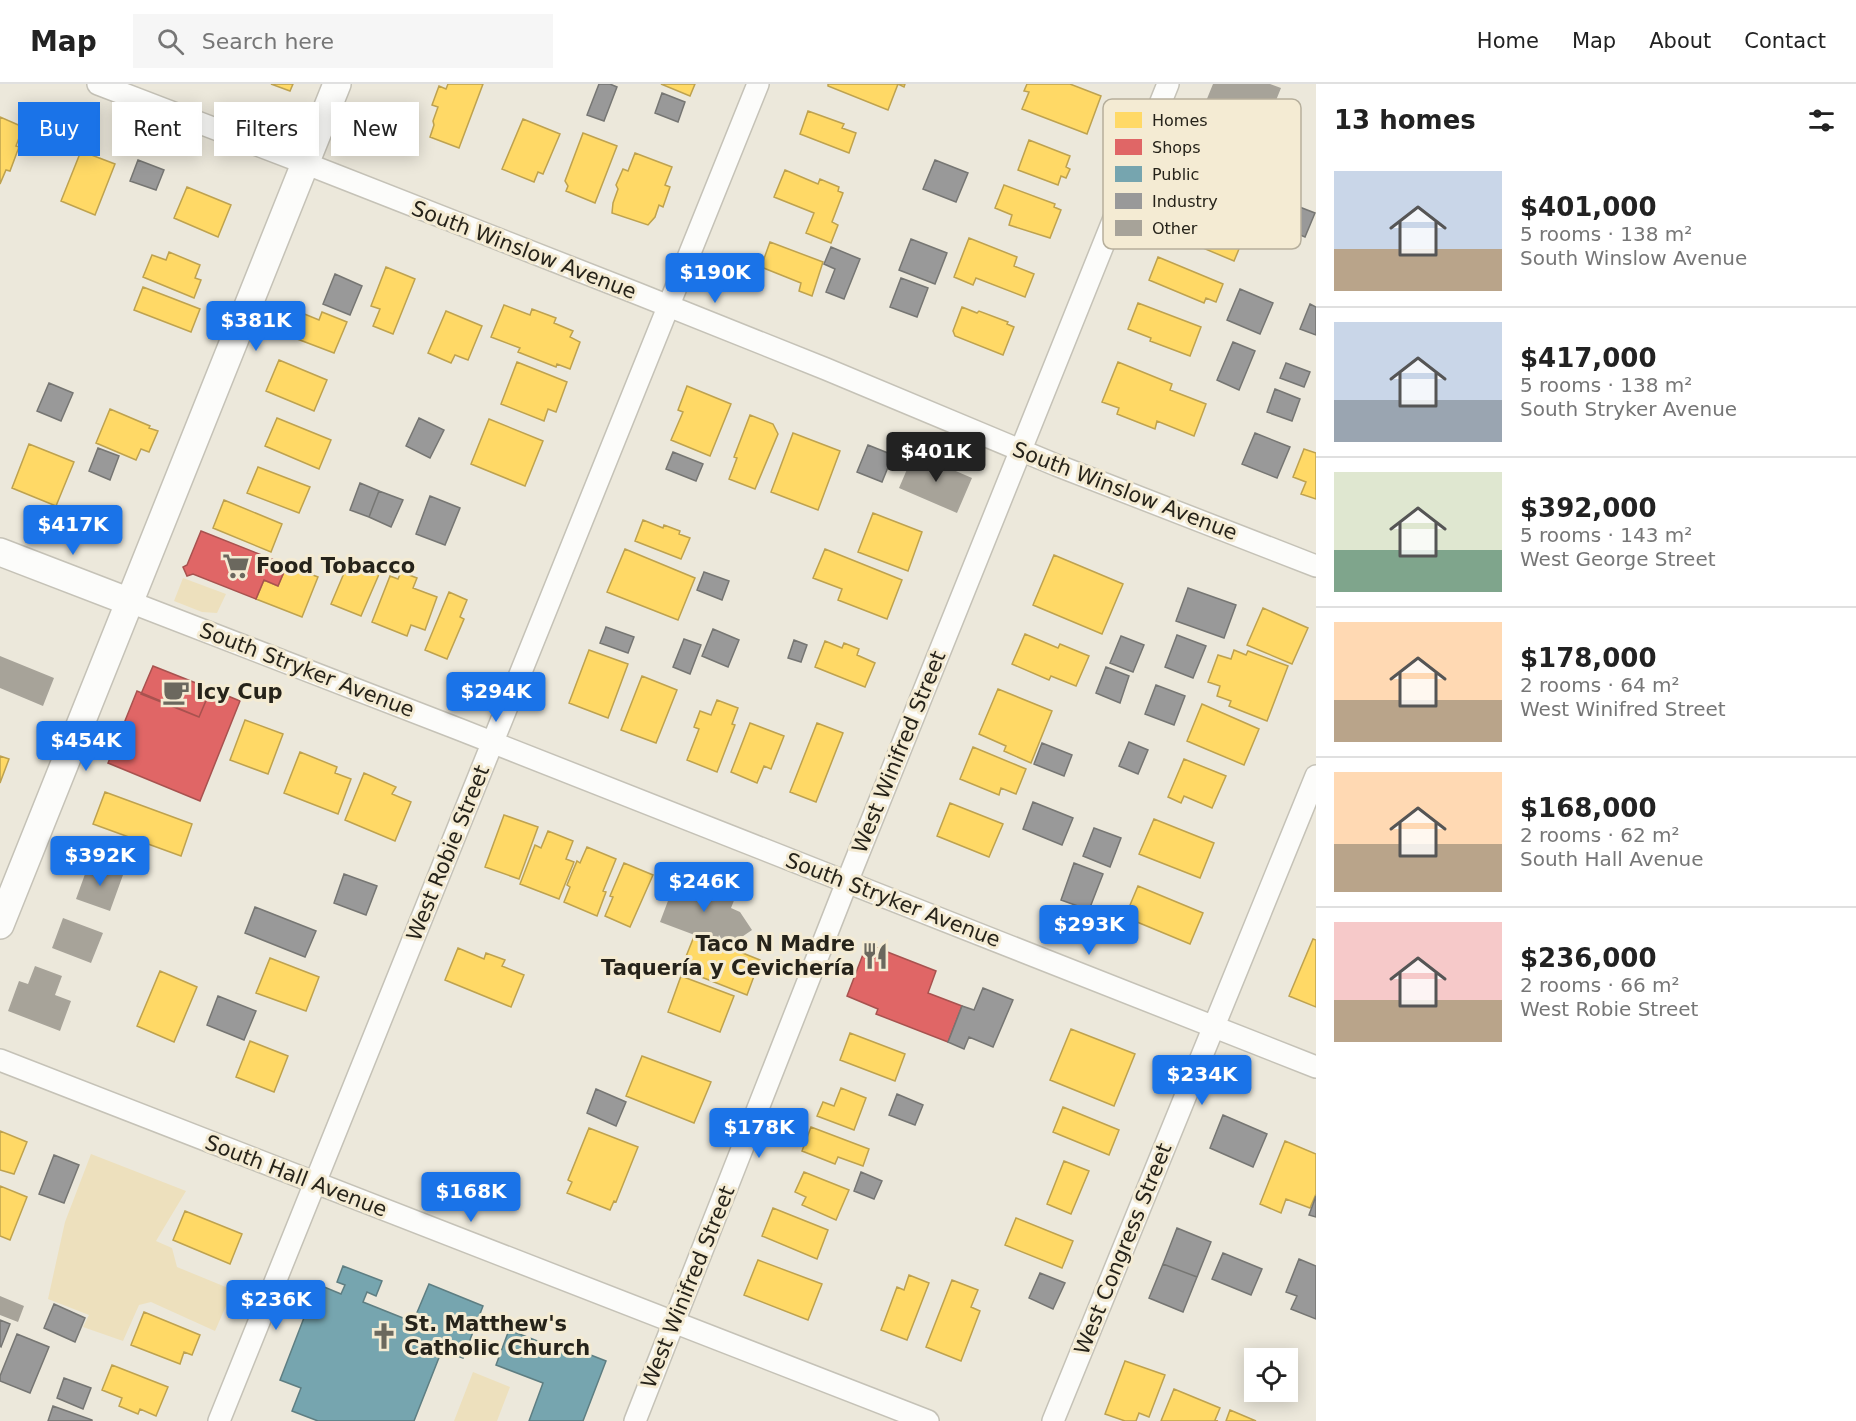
<!DOCTYPE html>
<html lang="en">
<head>
<meta charset="utf-8">
<style>
  body { margin:0; font-family:"DejaVu Sans",sans-serif; background:#f6f6f6; color:#222; height:100vh; display:flex; flex-direction:column; font-size:22px; white-space:nowrap }
  * { box-sizing:border-box; margin:0 }
  p { font-size:20px; color:#767676 }
  .icon { flex:none; width:33px; height:33px; fill:none; stroke:currentColor; stroke-width:2; stroke-linecap:round; stroke-linejoin:round }
  .map { position:relative; flex:1; overflow:hidden }
  .sheet { display:flex; flex-direction:column; background:#fff; width:540px }
  .sheet>* { flex:none }
  .hud { position:absolute; left:18px; top:18px; width:570px; height:54px; display:flex; gap:12px }
  .tools { position:absolute; left:1244px; top:1264px; display:grid; gap:12px }
  .tools a { display:grid; place-items:center; width:54px; height:54px; border-radius:0px; background:#fff; box-shadow:0 3px 15px #0003; font-size:30px }
  .price { position:absolute; translate:-50% -51px; padding:0 14px; border-radius:6px; background:#1a73e8; color:#fff; font-size:20px; line-height:39px; filter:drop-shadow(0 2px 3px #0008) }
  .price::after { content:''; position:absolute; left:50%; top:36px; width:18px; height:14px; margin-left:-9px; background:inherit; clip-path:polygon(0 0,100% 0,50% 100%) }
  .price.selected { background:#222; color:#fff }
  ul { padding:0; list-style:none }
  li { display:flex; align-items:center; gap:18px; height:150px; padding:0 18px }
  li+li { border-top:2px solid #e0e0e0 }
  li span { display:grid; place-items:center; flex:none; width:168px; height:120px; border-radius:0px; color:#555 }
  li>.icon { margin-inline-start:auto }
  span .icon { width:72px; height:72px; fill:#fffc; stroke-width:1 }
  li b { font-size:26px }
  h2 { display:flex; justify-content:space-between; align-items:center; height:72px; padding:0 18px; font-size:26px }
  .tag { padding:0 21px; border-radius:0px; background:#fff; box-shadow:0 3px 15px #0003; font-size:21px; line-height:54px }
  .tag.selected { background:#1a73e8; color:#fff }
  header { display:flex; align-items:center; gap:36px; box-sizing:border-box; height:84px; padding:0 30px; background:#fff; border-bottom:2px solid #e0e0e0 }
  header strong { font-size:28px }
  nav { display:flex; gap:33px; margin-inline-start:auto; font-size:21px }
  .search { width:420px; height:54px; background:#f6f6f6; display:flex; align-items:center; gap:15px; box-sizing:border-box; padding:0 21px; border-radius:0px; color:#767676; font-size:22px }
  main { display:flex; flex:1; min-height:0 }
  .map>svg:first-child { display:block }
  .green { fill:#ede0bd }
  .homes { fill:#ffd966; stroke:#bea24f; stroke-width:1.5 }
  .shops { fill:#e06666; stroke:#a8524f; stroke-width:1.5 }
  .public { fill:#76a5af; stroke:#5e7e82; stroke-width:1.5 }
  .industry { fill:#999; stroke:#767673; stroke-width:1.5 }
  .building { fill:#a7a399 }
  .lines { fill:none; stroke-linecap:round; stroke-linejoin:round }
  .minor-casing { stroke:#c5c2b7; stroke-width:24 }
  .tertiary-casing { stroke:#c5c2b7; stroke-width:30 }
  .minor { stroke:#fcfcfa; stroke-width:21 }
  .tertiary { stroke:#fcfcfa; stroke-width:27 }
  .labels { text-anchor:middle; stroke-width:6; stroke-linejoin:round; paint-order:stroke }
  .street-label { font-size:21px; fill:#26231a; stroke:#f4ebd3 }
  .poi-label { font-size:21px; font-weight:bold; fill:#26231a; stroke:#f4ebd3; text-anchor:start }
  .key { fill:#f4ebd3; stroke:#b6af9c; stroke-width:1.5 }
  .key-label { font-size:16px; fill:#26231a }
</style>
</head>
<body>
<header>
<strong>Map</strong>
<div class="search"><svg class="icon" aria-label="search" viewBox="0 0 24 24"><circle cx="10" cy="10" r="6"/><path d="M15 15l6 6"/></svg>Search here</div>
<nav><a>Home</a><a>Map</a><a>About</a><a>Contact</a></nav>
</header>
<main>
<div class="map">
<svg width="1316" height="1337" viewBox="0 0 1316 1337">
  <rect width="100%" height="100%" fill="#ece8db"/>
  <path class="green" d="M183 494 226 510 217 529 202 528 174 517Z
    M91 1070 186 1107 156 1157 172 1164 177 1183 233 1206 215 1247 151 1218 139 1221 123 1257 83 1243 89 1231 48 1215 65 1138Z
    M473 1288 510 1303 497 1337H454Z"/>
  <path class="homes" d="M271 0H293L290 7Z
    M448 0H483L459 64 430 53 434 41 433 37 438 23 432 21 439 2 446 5Z
    M661 0H695L690 12Z
    M828 0H905L904 3 898 0 888 26 828 2Z
    M1027 0H1070L1101 12 1087 50 1022 25 1029 8 1024 7Z
    M808 27 844 40 842 44 856 49 849 69 800 50Z
    M0 33 23 43 16 62 19 63 10 87 6 86 0 100Z
    M523 35 560 50 543 90 538 88 534 98 502 85Z
    M583 49 617 62 595 119 566 107 568 102 565 97Z
    M1029 56 1070 72 1066 83 1070 85 1066 94 1061 92 1058 101 1018 86Z
    M81 67 115 80 95 131 61 117Z
    M635 69 672 83 665 101 670 103 663 123 659 121 655 133 648 141 612 129 613 119 618 105 616 101 623 85 628 87Z
    M785 86 818 100 820 95 839 103 838 107 843 109 832 138 838 141 831 159 806 149 814 129 774 113Z
    M1004 101 1055 120 1054 123 1061 126 1050 154 1009 141 1012 131 995 124Z
    M187 103 231 121 218 153 174 134Z
    M1175 124 1244 153 1234 177 1165 148Z
    M969 154 1017 173 1014 182 1034 190 1025 213 976 194 973 201 954 193Z
    M770 158 823 178 812 212 799 207 801 199 761 183Z
    M169 168 200 181 195 194 201 196 194 214 143 193 152 171 166 176Z
    M1158 173 1223 200 1216 218 1206 214 1204 219 1149 196Z
    M386 183 415 195 393 250 373 242 380 225 371 222Z
    M143 203 200 225 191 248 134 226Z
    M1138 219 1201 243 1190 272 1150 257 1151 254 1128 245Z
    M504 221 530 231 532 225 556 234 554 239 573 247 570 253 580 258 570 285 557 280 556 283 518 268 520 264 491 253Z
    M962 223 977 229 979 227 1008 238 1007 240 1014 243 1003 271 955 252 953 247Z
    M446 227 482 242 468 276 455 271 451 279 428 269Z
    M322 228 347 238 334 269 292 253 302 229 319 236Z
    M279 276 327 296 314 327 266 307Z
    M517 278 567 298 556 328 548 325 544 337 501 320Z
    M1118 278 1172 300 1170 306 1206 320 1194 352 1157 337 1155 345 1117 330 1119 324 1102 318Z
    M687 302 731 320 710 372 671 356 683 328 678 326Z
    M110 325 150 342 149 344 158 347 149 368 141 365 136 376 96 359Z
    M750 331 773 340 778 350 755 405 729 395 737 374 734 373Z
    M277 334 331 356 319 385 265 362Z
    M489 335 543 357 525 402 471 380Z
    M793 349 840 367 818 426 771 408Z
    M29 360 74 378 56 422 12 404Z
    M1304 365 1316 369V415L1301 410 1306 398 1293 393Z
    M258 383 310 403 299 429 247 409Z
    M224 416 282 440 271 468 213 444Z
    M873 429 922 448 908 487 858 468Z
    M643 436 663 444 664 441 680 447 679 450 690 454 681 475 635 457Z
    M625 465 695 494 678 536 607 508Z
    M825 465 902 496 887 535 838 516 842 505 813 494Z
    M1054 471 1123 500 1102 550 1033 521Z
    M350 475 380 488 361 532 331 520Z
    M287 481 318 493 302 533 256 515 264 496 278 502Z
    M401 488 417 494 413 504 437 513 425 546 411 541 407 552 372 538 390 492 398 495Z
    M449 508 467 516 460 533 464 535 447 575 425 566Z
    M1263 524 1308 544 1292 580 1247 561Z
    M1025 550 1058 564 1060 560 1089 572 1076 602 1051 592 1049 596 1012 580Z
    M825 557 842 564 844 559 859 565 857 571 875 579 865 603 815 583Z
    M589 566 628 580 608 634 569 619Z
    M1234 566 1246 571 1248 567 1288 582 1267 637 1229 622 1231 617 1217 612 1220 602 1208 598 1218 571 1231 575Z
    M642 592 677 606 656 659 621 646Z
    M998 605 1052 627 1031 679 1004 667 1006 662 979 650Z
    M717 616 738 624 732 640 735 641 717 688 687 676 699 645 694 643 700 627 711 631Z
    M1202 620 1259 645 1244 681 1187 657Z
    M245 636 283 650 268 690 230 676Z
    M750 639 784 652 771 685 764 682 757 699 731 688Z
    M817 639 843 649 816 718 790 708Z
    M973 663 1026 685 1016 710 1001 704 999 711 960 695Z
    M300 668 337 683 335 689 351 695 338 730 284 709Z
    M0 672 9 675 0 699Z
    M1184 675 1226 692 1212 724 1184 712 1181 719 1168 713Z
    M364 689 396 703 392 710 411 718 395 757 345 736Z
    M105 708 192 740 181 772 93 740Z
    M950 719 1003 740 989 773 937 752Z
    M504 731 538 743 519 795 485 783Z
    M1154 735 1214 759 1200 794 1139 770Z
    M548 747 573 757 566 775 574 778 559 815 520 800 535 761 541 764Z
    M587 763 616 775 603 807 606 808 597 832 564 818 570 803 567 801 577 777 580 779Z
    M624 779 653 791 630 843 605 832 613 813 610 812Z
    M1138 802 1203 829 1190 860 1125 833Z
    M695 850 760 876 747 911 681 885Z
    M1313 855 1316 856V923L1289 912Z
    M458 864 484 875 486 869 505 876 502 882 524 891 511 923 445 896Z
    M270 874 319 893 306 927 256 909Z
    M160 887 197 903 174 958 137 942Z
    M681 892 734 912 720 948 668 928Z
    M1071 945 1135 970 1114 1022 1050 996Z
    M850 949 905 970 895 997 840 976Z
    M250 957 288 972 274 1008 236 993Z
    M642 972 711 998 694 1039 626 1012Z
    M841 1004 866 1014 854 1046 817 1032 823 1018 834 1022Z
    M1063 1023 1119 1046 1109 1071 1053 1048Z
    M811 1043 869 1065 863 1082 838 1073 835 1080 802 1067Z
    M589 1044 638 1063 616 1118 614 1117 610 1126 567 1109 572 1098 568 1096Z
    M0 1047 27 1058 14 1090 0 1086Z
    M1285 1057 1316 1070V1110L1310 1124 1286 1115 1281 1129 1260 1120Z
    M1064 1077 1089 1087 1071 1130 1047 1120Z
    M804 1088 849 1106 836 1136 802 1121 806 1113 795 1108Z
    M0 1102 27 1113 10 1156 0 1152Z
    M773 1124 828 1146 817 1175 762 1152Z
    M185 1127 242 1150 230 1180 173 1156Z
    M1016 1134 1073 1157 1062 1184 1005 1161Z
    M758 1176 822 1200 808 1236 744 1211Z
    M909 1191 929 1199 907 1256 881 1246 897 1203 904 1206Z
    M952 1196 978 1206 971 1223 980 1227 961 1277 926 1263Z
    M144 1228 200 1251 192 1271 184 1268 180 1280 131 1261Z
    M1125 1277 1165 1291 1149 1333 1139 1329 1136 1337H1125L1105 1330Z
    M112 1281 168 1303 156 1332 140 1325 138 1330 119 1322 122 1314 102 1306Z
    M1174 1305 1220 1324 1215 1336 1218 1337H1161Z
    M1230 1326 1256 1337H1226Z"/>
  <path class="shops" d="M201 447 287 481 278 502 264 496 256 515 193 490 187 492 183 483 187 481Z
    M153 582 211 605 199 633 141 610Z
    M211 605 240 617 200 717 108 679 137 607 199 633Z
    M867 860 936 887 928 909 962 922 948 958 876 930 878 925 847 912Z"/>
  <path class="public" d="M343 1182 382 1197 376 1212 367 1208 363 1218 413 1238 429 1200 483 1222 463 1274 442 1266 414 1337H318L292 1327 301 1304 280 1296 317 1200 341 1210 345 1201 337 1198Z
    M509 1246 558 1265 560 1259 606 1277 583 1337H529L543 1299 496 1281Z"/>
  <path class="industry" d="M599 0H610L617 3 604 37 587 31Z
    M662 9 685 18 678 38 655 29Z
    M138 76 164 86 156 106 130 97Z
    M935 76 968 89 956 118 923 105Z
    M1284 117 1315 129 1305 153 1274 140Z
    M911 155 947 169 935 200 899 186Z
    M831 163 860 175 844 215 826 208 835 185 824 180Z
    M335 190 362 202 350 231 323 220Z
    M901 194 928 204 917 233 890 223Z
    M1240 205 1273 219 1260 250 1227 236Z
    M1310 220 1316 223V251L1300 245Z
    M1233 258 1255 267 1239 306 1217 296Z
    M1286 279 1310 288 1304 303 1280 294Z
    M49 299 73 309 61 337 37 327Z
    M1275 305 1300 315 1292 337 1267 328Z
    M419 334 444 346 430 374 406 362Z
    M1255 349 1290 363 1277 394 1242 380Z
    M868 361 893 371 882 398 857 388Z
    M98 364 119 372 110 396 89 387Z
    M673 368 703 380 696 397 666 385Z
    M360 399 379 407 369 433 350 426Z
    M379 407 403 416 391 443 369 433Z
    M430 412 460 424 445 461 416 450Z
    M704 488 729 497 722 516 697 506Z
    M1188 504 1236 521 1224 554 1176 537Z
    M606 543 634 553 628 569 600 559Z
    M713 545 739 556 728 583 702 572Z
    M1177 551 1206 562 1193 594 1165 583Z
    M1121 552 1144 561 1133 588 1110 579Z
    M684 555 701 561 690 590 673 583Z
    M794 556 807 561 801 578 788 574Z
    M1106 583 1129 592 1120 619 1096 609Z
    M1156 601 1185 612 1174 641 1145 630Z
    M1129 658 1148 666 1138 690 1119 682Z
    M1042 659 1072 671 1064 692 1034 680Z
    M1033 718 1073 734 1062 761 1023 745Z
    M1094 744 1121 754 1110 783 1083 772Z
    M1074 779 1103 790 1089 826 1061 816Z
    M344 790 377 802 366 831 334 819Z
    M255 823 316 847 305 873 245 849Z
    M983 904 1013 916 993 963 969 953 964 965 948 958 962 922 974 926Z
    M218 912 256 927 244 956 207 941Z
    M596 1005 626 1018 616 1042 587 1029Z
    M897 1010 923 1021 915 1041 889 1031Z
    M1223 1031 1267 1050 1253 1083 1210 1064Z
    M54 1071 79 1081 64 1119 39 1110Z
    M861 1088 882 1097 874 1115 854 1107Z
    M1316 1112V1133L1309 1131Z
    M1177 1144 1211 1158 1197 1193 1163 1180Z
    M1223 1169 1262 1185 1251 1211 1212 1195Z
    M1299 1175 1316 1182V1235L1291 1225 1297 1212 1286 1208Z
    M1163 1180 1197 1193 1183 1228 1149 1214Z
    M1040 1189 1065 1199 1053 1225 1029 1214Z
    M54 1220 85 1234 75 1258 44 1244Z
    M0 1236 10 1240 1 1263 0 1262Z
    M17 1250 49 1263 30 1309 0 1297V1292Z
    M64 1294 91 1304 83 1325 57 1314Z
    M53 1322 92 1336V1337H48Z"/>
  <path class="building" d="M1213 0H1270L1281 4 1262 51 1202 27Z
    M914 369 972 394 957 429 899 404Z
    M0 572 54 594 43 622 0 604Z
    M89 779 123 791 110 827 76 815Z
    M677 793 735 814 731 824 740 828 752 846 727 863 719 851 716 859 660 838Z
    M63 834 103 849 91 879 52 864Z
    M35 882 62 892 55 911 71 917 60 947 8 927 19 897 28 900Z
    M0 1212 24 1222 18 1238 0 1231Z"/>
  <g class="lines">
    <defs>
      <path id="minor" d="M98 0 307 80 636 209 826 285 1056 381 1316 482
        M130 518 461 646 1316 983
        M0 976 928 1337
        M219 1337 758 0
        M635 1337 847 798 1168 0
        M1053 1337 1316 692"/>
      <path id="tertiary" d="M0 468 130 518
        M0 841 337 0"/>
    </defs>
    <use href="#minor" class="minor-casing"/>
    <use href="#tertiary" class="tertiary-casing"/>
    <use href="#minor" class="minor"/>
    <use href="#tertiary" class="tertiary"/>
  </g>
  <defs>
    <symbol id="supermarket-bare" viewBox="-9 -9 18 18"><path d="M-6-5.5h2.5l.6 2H6L4.5 2H-2.5L-4.4-4H-6ZM-1.5 3.2a1.3 1.3 0 1 0 .1 0ZM3 3.2a1.3 1.3 0 1 0 .1 0Z" fill="#6b685e" stroke="#f4ebd3" stroke-width="2.5" paint-order="stroke"/></symbol>
    <symbol id="cafe-bare" viewBox="-9 -9 18 18"><path d="M-5.5-4.5H6V0H3Q3 3.5 0 3.5H-2.5Q-5.5 3.5-5.5 0ZM3-3.2v2h1.7v-2ZM-6 4.5H4V6H-6Z" fill="#6b685e" stroke="#f4ebd3" stroke-width="2.5" paint-order="stroke"/></symbol>
    <symbol id="restaurant-bare" viewBox="-9 -9 18 18"><path d="M-5-6h1v4h1v-4h1v4h1v-4h1v5L-1.5 .5V6h-2V.5L-5-1ZM5-6V6H3V1.5H1.5Q1.5-4 5-6Z" fill="#6b685e" stroke="#f4ebd3" stroke-width="2.5" paint-order="stroke"/></symbol>
    <symbol id="church-bare" viewBox="-9 -9 18 18"><path d="M-1.2-6h2.4v3.5h3.3v2.4h-3.3V6h-2.4V-.1h-3.3v-2.4h3.3Z" fill="#6b685e" stroke="#f4ebd3" stroke-width="2.5" paint-order="stroke"/></symbol>
  </defs>
  <g fill-rule="evenodd">
    <use href="#supermarket-bare" x="217" y="463" width="38" height="38"/>
    <use href="#cafe-bare" x="157" y="589" width="38" height="38"/>
    <use href="#restaurant-bare" x="856" y="853" width="38" height="38"/>
    <use href="#church-bare" x="365" y="1233" width="38" height="38"/>
  </g>
  <g class="labels">
    <g class="street-label">
      <text transform="translate(524 166) rotate(21)" y="7">South Winslow Avenue</text>
      <text transform="translate(1125 407) rotate(21)" y="7">South Winslow Avenue</text>
      <text transform="translate(307 586) rotate(21)" y="7">South Stryker Avenue</text>
      <text transform="translate(899 668) rotate(-68)" y="7">West Winifred Street</text>
      <text transform="translate(448 769) rotate(-68)" y="7">West Robie Street</text>
      <text transform="translate(893 816) rotate(21)" y="7">South Stryker Avenue</text>
      <text transform="translate(296 1092) rotate(21)" y="7">South Hall Avenue</text>
      <text transform="translate(1123 1165) rotate(-68)" y="7">West Congress Street</text>
      <text transform="translate(688 1203) rotate(-68)" y="7">West Winifred Street</text>
    </g>
    <g class="poi-label">
      <text x="256" y="489">Food Tobacco</text>
      <text x="196" y="615">Icy Cup</text>
      <text x="855" y="867" text-anchor="end">Taco N Madre<tspan x="855" dy="24">Taquería y Cevichería</tspan></text>
      <text x="404" y="1247">St. Matthew's<tspan x="404" dy="24">Catholic Church</tspan></text>
    </g>
  </g>
  <rect x="1103" y="15" width="198" height="150" rx="9" class="key"/>
  <rect x="1115" y="28" width="27" height="16" fill="#ffd966"/>
  <rect x="1115" y="55" width="27" height="16" fill="#e06666"/>
  <rect x="1115" y="82" width="27" height="16" fill="#76a5af"/>
  <rect x="1115" y="109" width="27" height="16" fill="#999"/>
  <rect x="1115" y="136" width="27" height="16" fill="#a7a399"/>
  <g class="key-label">
    <text x="1152" y="42">Homes</text>
    <text x="1152" y="69">Shops</text>
    <text x="1152" y="96">Public</text>
    <text x="1152" y="123">Industry</text>
    <text x="1152" y="150">Other</text>
  </g>
</svg>
<div class="tools">
<a><svg class="icon" aria-label="locate" viewBox="0 0 24 24"><circle cx="12" cy="12" r="6"/><path d="M12 2v4M12 18v4M2 12h4M18 12h4"/></svg></a>
</div>
<b class="price" style="left:715px;top:220px">$190K</b>
<b class="price" style="left:256px;top:268px">$381K</b>
<b class="price selected" style="left:936px;top:399px">$401K</b>
<b class="price" style="left:73px;top:472px">$417K</b>
<b class="price" style="left:496px;top:639px">$294K</b>
<b class="price" style="left:86px;top:688px">$454K</b>
<b class="price" style="left:100px;top:803px">$392K</b>
<b class="price" style="left:704px;top:829px">$246K</b>
<b class="price" style="left:1089px;top:872px">$293K</b>
<b class="price" style="left:1202px;top:1022px">$234K</b>
<b class="price" style="left:759px;top:1075px">$178K</b>
<b class="price" style="left:471px;top:1139px">$168K</b>
<b class="price" style="left:276px;top:1247px">$236K</b>
<div class="hud">
<a class="tag selected">Buy</a>
<a class="tag">Rent</a>
<a class="tag">Filters</a>
<a class="tag">New</a>
</div>
</div>
<section class="sheet">
<h2>13 homes<svg class="icon" aria-label="filters" viewBox="0 0 24 24"><path d="M4 7h16M4 17h16"/><circle cx="9" cy="7" r="2"/><circle cx="15" cy="17" r="2"/></svg></h2>
<ul>
<li><span style="background:linear-gradient(#c9d6e8 65%,#b9a48a 0)"><svg class="icon" aria-label="home" viewBox="0 0 24 24"><path d="M3 11l9-7 9 7M6 9v11h12V9"/></svg></span><div><b>$401,000</b><p>5 rooms · 138 m²</p><p>South Winslow Avenue</p></div></li>
<li><span style="background:linear-gradient(#c9d6e8 65%,#9aa5b1 0)"><svg class="icon" aria-label="home" viewBox="0 0 24 24"><path d="M3 11l9-7 9 7M6 9v11h12V9"/></svg></span><div><b>$417,000</b><p>5 rooms · 138 m²</p><p>South Stryker Avenue</p></div></li>
<li><span style="background:linear-gradient(#dfe7d0 65%,#7fa58c 0)"><svg class="icon" aria-label="home" viewBox="0 0 24 24"><path d="M3 11l9-7 9 7M6 9v11h12V9"/></svg></span><div><b>$392,000</b><p>5 rooms · 143 m²</p><p>West George Street</p></div></li>
<li><span style="background:linear-gradient(#ffd9b3 65%,#b9a48a 0)"><svg class="icon" aria-label="home" viewBox="0 0 24 24"><path d="M3 11l9-7 9 7M6 9v11h12V9"/></svg></span><div><b>$178,000</b><p>2 rooms · 64 m²</p><p>West Winifred Street</p></div></li>
<li><span style="background:linear-gradient(#ffd9b3 60%,#b9a48a 0)"><svg class="icon" aria-label="home" viewBox="0 0 24 24"><path d="M3 11l9-7 9 7M6 9v11h12V9"/></svg></span><div><b>$168,000</b><p>2 rooms · 62 m²</p><p>South Hall Avenue</p></div></li>
<li><span style="background:linear-gradient(#f6c9c9 65%,#b9a48a 0)"><svg class="icon" aria-label="home" viewBox="0 0 24 24"><path d="M3 11l9-7 9 7M6 9v11h12V9"/></svg></span><div><b>$236,000</b><p>2 rooms · 66 m²</p><p>West Robie Street</p></div></li>
</ul>
</section>
</main>
</body>
</html>
